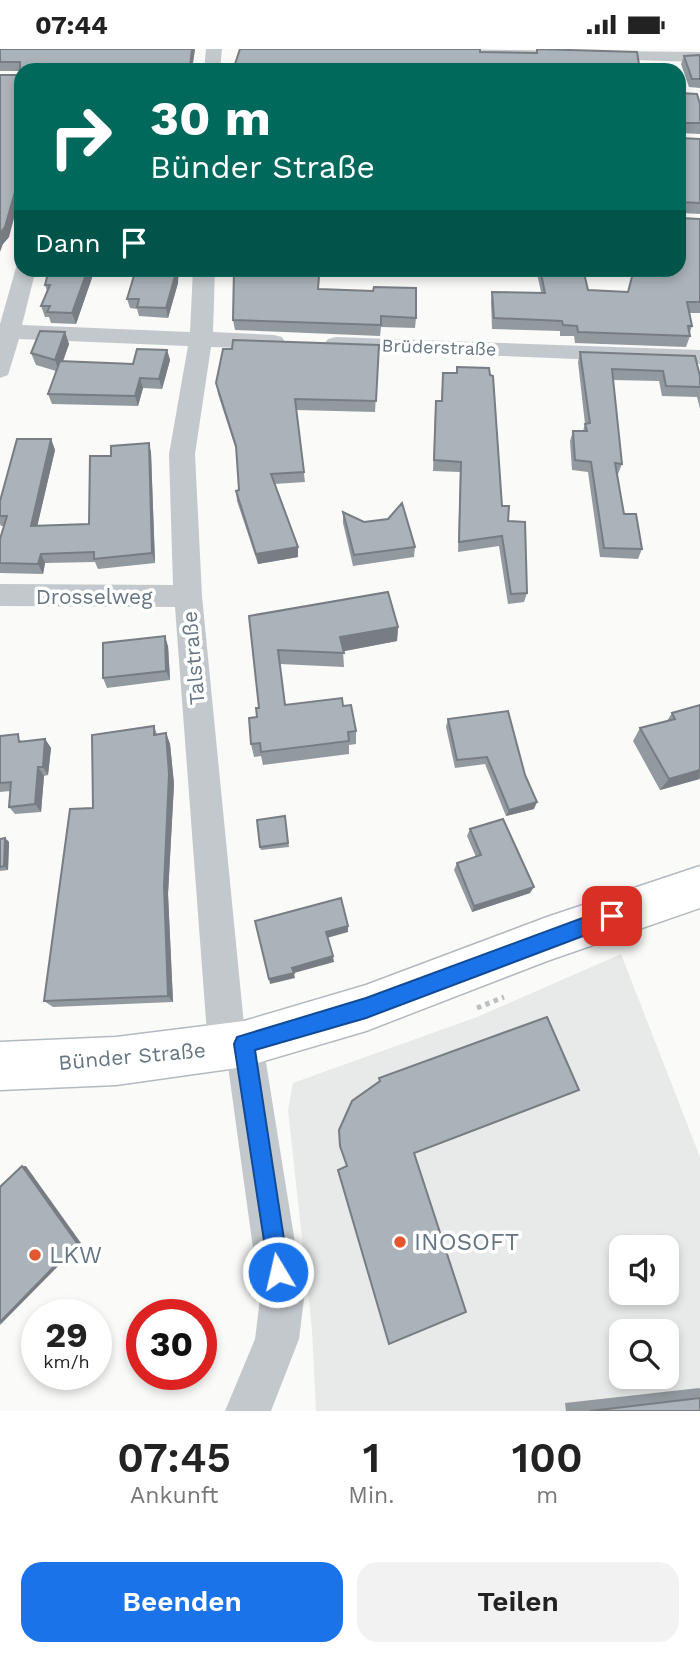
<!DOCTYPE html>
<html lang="de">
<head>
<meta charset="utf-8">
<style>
	body { margin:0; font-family:"Work Sans",sans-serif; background:#f2f2f2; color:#222; height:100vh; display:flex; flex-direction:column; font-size:26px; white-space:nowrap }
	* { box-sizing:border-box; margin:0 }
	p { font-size:23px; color:#767676 }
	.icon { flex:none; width:38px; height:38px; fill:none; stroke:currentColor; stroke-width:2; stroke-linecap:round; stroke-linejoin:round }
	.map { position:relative; height:1362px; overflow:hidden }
	.side { display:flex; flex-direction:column; background:#fff; flex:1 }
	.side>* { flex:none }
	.top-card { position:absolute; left:14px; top:14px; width:672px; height:214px; border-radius:21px; box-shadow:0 4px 10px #0003; background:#00695c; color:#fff; overflow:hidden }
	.controls { position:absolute; left:609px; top:1186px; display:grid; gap:14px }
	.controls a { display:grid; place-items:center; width:70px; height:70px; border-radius:14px; background:#fff; box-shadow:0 4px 10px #0003; font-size:35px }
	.speed { position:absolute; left:21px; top:1250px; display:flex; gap:14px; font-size:35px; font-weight:700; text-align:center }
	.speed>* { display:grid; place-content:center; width:91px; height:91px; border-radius:50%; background:#fff; box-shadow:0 4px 10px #0003; line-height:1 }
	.speed small { font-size:18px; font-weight:400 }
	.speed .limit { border:10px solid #d22; background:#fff; color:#111 }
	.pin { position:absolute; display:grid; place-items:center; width:60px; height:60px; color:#fff; margin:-30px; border-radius:14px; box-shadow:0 4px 10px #0006 }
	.me { position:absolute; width:77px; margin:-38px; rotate:351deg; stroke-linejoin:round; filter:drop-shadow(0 0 5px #0008) }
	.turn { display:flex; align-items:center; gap:24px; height:147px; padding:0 21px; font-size:32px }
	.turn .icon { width:91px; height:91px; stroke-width:2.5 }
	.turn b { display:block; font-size:49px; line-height:60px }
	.then { display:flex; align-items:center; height:66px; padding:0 21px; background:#0003; gap:14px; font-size:26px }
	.eta { display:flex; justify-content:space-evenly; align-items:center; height:119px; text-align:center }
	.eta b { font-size:42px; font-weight:600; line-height:49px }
	.action { display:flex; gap:14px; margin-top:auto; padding:14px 21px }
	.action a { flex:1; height:80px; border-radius:21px; background:#1a73e8; color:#fff; font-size:28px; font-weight:600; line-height:80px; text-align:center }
	.action a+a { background:#f2f2f2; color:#222 }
	.status { display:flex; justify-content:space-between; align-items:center; height:49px; padding:0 35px; background:#fff; direction:ltr }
	.status svg { height:19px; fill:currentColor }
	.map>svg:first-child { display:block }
</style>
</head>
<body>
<div class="status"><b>07:44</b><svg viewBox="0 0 49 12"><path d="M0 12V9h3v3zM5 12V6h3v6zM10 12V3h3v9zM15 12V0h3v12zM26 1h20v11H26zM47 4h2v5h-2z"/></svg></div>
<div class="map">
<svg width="700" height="1362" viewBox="0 0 700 1362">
	<rect width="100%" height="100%" fill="#fafaf8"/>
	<path fill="#e8e9e9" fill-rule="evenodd" d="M621 905 700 1108V1362H316L312 1281 288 1061 293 1034 477 968ZM621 1199H667V1244H621ZM621 1283H667V1328H621Z"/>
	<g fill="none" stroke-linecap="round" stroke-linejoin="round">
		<g stroke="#b3babf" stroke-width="3">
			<polygon id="secondary" points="700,817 700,859 547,912 366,982 244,1018 116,1036 0,1041 0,993 116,988 244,972 366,936 547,868"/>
		</g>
		<polyline stroke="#bbbfc2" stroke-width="5" stroke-dasharray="4.5 4.5" stroke-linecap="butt" points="477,959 504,948"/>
		<g fill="#c3c8cc" fill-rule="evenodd">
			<polygon points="206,0 222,0 220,21 204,21"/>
			<polygon points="427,0 700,3 700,13 435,5"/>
			<polygon points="17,215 21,215 21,220 36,220 22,276 190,283 193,220 215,220 213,283 274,286 282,288 285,293 282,298 274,300 211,298 195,405 202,547 244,976 258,981 263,995 304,1250 299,1290 271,1362 225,1362 255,1290 260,1250 228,1017 213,1012 208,998 175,558 0,557 0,535 173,536 169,405 188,297 19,290 8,326 0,329 0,275"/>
			<polygon points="336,288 700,301 700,315 328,300 324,295 328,290"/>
		</g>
		<use href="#secondary" fill="#fff" fill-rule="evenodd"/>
	</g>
	<g fill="#929a9f">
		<polygon points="0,0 195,0 192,18 194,21 21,21 9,188 3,195 20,22 0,22"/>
		<polygon points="700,6 700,39 689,38 681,15 684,7"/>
		<polygon points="679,44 700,55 700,85 680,84 680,89 700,90 700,165 681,164 681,169 700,170 700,264 690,264 692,277 690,283 690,287 686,298 575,294 574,287 560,287 560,282 492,280 491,253 492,243 541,243 536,220 583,220 588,241 628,243 679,220"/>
		<polygon points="95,220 76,275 51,274 49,268 45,268 41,257 47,242 45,236"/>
		<polygon points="234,220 274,220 274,227 416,269 415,279 381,278 380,287 235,281 233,271"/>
		<polygon points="178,234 168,269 139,267 137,260 130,259 127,250"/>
		<polygon points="65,283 69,295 63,312 133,315 167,301 170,311 162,340 143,339 138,357 52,355 48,345 56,322 36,316 31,304"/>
		<polygon points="379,296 375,363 296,361 305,433 274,435 298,508 258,515 237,452 236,442 239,441 237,404 218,345 216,334 232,300"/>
		<polygon points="580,303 700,327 700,360 697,348 662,347 659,332 613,331 622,415 618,425 617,425 624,465 642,500 638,510 600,508 588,423 572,421 570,392 573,382 583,382 585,375 578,313"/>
		<polygon points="457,318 502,457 508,472 527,544 524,553 508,555 499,497 458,503 460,423 433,422 435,362 436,352 441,352 443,324 456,324"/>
		<polygon points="51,390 55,401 37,477 89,475 111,407 149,394 151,404 155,514 98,520 95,513 45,514 43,525 0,524 0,490 4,477 1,477 0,475 0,452"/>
		<polygon points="343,463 415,498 414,508 353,517 343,474"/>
		<polygon points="249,567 398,578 397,592 343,602 344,618 280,615 285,656 343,657 356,682 356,695 349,696 349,705 263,716 261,707 254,708 251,695 259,659"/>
		<polygon points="168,597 170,631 107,639 103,629"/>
		<polygon points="700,656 700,730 660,741 633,692 640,679 667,672 672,664"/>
		<polygon points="508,662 534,760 506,767 485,715 455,719 446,678 448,670"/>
		<polygon points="154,677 157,685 166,684 170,695 174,735 168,845 173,953 53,958 44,952 93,759"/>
		<polygon points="0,687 23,692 45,690 51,699 48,726 44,727 41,763 15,765 9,758 10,742 0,743"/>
		<polygon points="285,767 289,798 261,801 260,798"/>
		<polygon points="470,780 530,844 472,863 454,821 457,814 476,808 467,787"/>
		<polygon points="5,789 9,793 8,821 0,822 0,790"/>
		<polygon points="699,1339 700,1340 700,1362 566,1362 565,1354"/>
	</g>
	<g fill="#777d82">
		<polygon points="192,0 195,0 192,21 190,18"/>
		<polygon points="21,122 21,143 9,188 3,195 0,203 0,184"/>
		<polygon points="88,220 95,220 76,275 72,264"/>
		<polygon points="177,220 179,220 178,234 168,269 166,259"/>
		<polygon points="65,283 69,295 59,323 55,311"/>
		<polygon points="167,301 170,311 162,340 159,330"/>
		<polygon points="140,329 143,339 138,357 135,347"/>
		<polygon points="51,390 55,401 35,487 31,477"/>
		<polygon points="149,394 151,404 155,514 152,504"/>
		<polygon points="298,498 298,508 258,515 256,505"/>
		<polygon points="41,505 45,514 43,525 38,515"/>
		<polygon points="398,578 397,592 340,603 340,588"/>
		<polygon points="165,587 168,597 170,631 166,622"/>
		<polygon points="166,684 170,695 174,735 168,845 173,953 168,947 164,837"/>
		<polygon points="45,690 51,699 48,726 43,718"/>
		<polygon points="38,718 44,727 41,763 35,755"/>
		<polygon points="700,721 699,730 660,741 669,730"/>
		<polygon points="537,753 534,760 506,767 509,761"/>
		<polygon points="5,789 9,793 8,821 4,817"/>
		<polygon points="534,838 530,844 472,863 474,857"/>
		<polygon points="348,877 348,883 327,889 326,883"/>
		<polygon points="333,907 334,913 294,924 295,929 270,935 269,930 292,919"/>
		<polygon points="579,1041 570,1045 411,1106 414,1104"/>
		<polygon points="22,1117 26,1117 81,1194 0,1276"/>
	</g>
	<g fill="#aab3b9" stroke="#777d82" stroke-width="2">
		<polygon points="0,0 192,0 190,18 193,18 193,21 21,21 21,122 5,178 0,184 0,26 20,26 20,13 0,13"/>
		<polygon points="240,0 480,0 480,3 537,4 537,0 637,3 640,21 233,21"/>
		<polygon points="700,6 700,30 692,30 684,7"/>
		<polygon points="679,44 697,45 700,55 700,74 680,74 680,89 700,90 700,154 681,153 681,169 700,170 700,253 687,253 692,277 688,277 690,287 578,283 577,277 563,276 562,272 494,269 492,243 545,244 540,220 583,220 588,241 628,243 634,220 679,220"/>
		<polygon points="49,220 88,220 72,264 47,263 50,257 41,257 50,236 45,236"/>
		<polygon points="136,220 177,220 166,259 137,258 139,250 127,250"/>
		<polygon points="234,220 273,220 273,227 319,227 318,240 373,242 374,238 416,239 416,269 381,267 381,276 233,271"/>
		<polygon points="40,282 65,283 55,311 31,304"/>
		<polygon points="233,291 379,296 376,352 295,350 304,423 271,425 298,498 256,505 236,442 239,441 236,397 216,334 223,300 232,300"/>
		<polygon points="137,300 167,301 159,330 140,329 135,347 48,345 60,312 133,315"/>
		<polygon points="580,303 695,307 700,327 700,338 666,337 663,322 612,320 622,415 615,414 624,465 636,465 642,500 604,499 591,413 575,411 573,382 587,382 585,375 590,374"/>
		<polygon points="457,318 489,319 490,326 493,327 502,457 509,457 508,472 525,473 527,544 511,545 502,487 459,493 461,413 434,411 436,352 442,352 443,324 457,324"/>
		<polygon points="17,390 51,390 31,477 89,475 90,407 111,407 111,397 149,394 152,504 94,510 94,503 41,505 38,515 0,514 0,490 7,467 0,467 0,452"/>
		<polygon points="402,454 415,498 354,506 343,463 364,473 388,470"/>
		<polygon points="388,543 398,578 340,588 344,604 278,601 285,656 342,649 343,657 351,656 356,682 348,683 349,692 261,703 260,694 251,695 249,669 257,668 256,659 259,659 249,567"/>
		<polygon points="165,587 166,622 103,629 103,594"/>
		<polygon points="700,656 700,721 669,730 640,679 675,670 672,664"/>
		<polygon points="508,662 525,726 537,753 509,761 487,708 457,711 448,670"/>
		<polygon points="154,677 154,686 166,684 169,725 164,837 168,947 44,952 70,760 93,759 92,686"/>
		<polygon points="18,685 19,693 45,690 43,718 38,718 35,755 9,758 11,733 0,734 0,687"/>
		<polygon points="285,767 288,794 260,798 257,771"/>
		<polygon points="503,770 534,838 474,857 457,814 481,806 470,780"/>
		<polygon points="5,789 4,817 0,818 0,790"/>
		<polygon points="341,849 348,877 326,883 333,907 292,919 294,924 269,930 255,872"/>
		<polygon points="547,968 579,1041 414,1104 466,1263 389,1295 338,1121 347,1117 340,1097 339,1081 352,1052 380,1032 379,1029"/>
		<polygon points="22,1117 77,1194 0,1273 0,1138"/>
		<polygon points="700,1349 700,1362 590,1362"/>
	</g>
	<polygon fill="#1a73e8" stroke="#114b97" stroke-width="2" points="612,858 618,861 621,867 618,874 612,876 366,969 255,1001 289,1223 285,1231 278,1234 270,1231 234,995 237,988 366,949"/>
	<g fill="#e4572e" stroke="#fff" stroke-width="2.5">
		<circle cx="400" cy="1193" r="7"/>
		<circle cx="35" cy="1206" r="7"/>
	</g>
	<g text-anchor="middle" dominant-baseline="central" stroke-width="7" stroke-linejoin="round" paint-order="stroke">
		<g font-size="18" fill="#657683" stroke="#fff">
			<text transform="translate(439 298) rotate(2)">Brüderstraße</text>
		</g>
		<g font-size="21" fill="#657683" stroke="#fff">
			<text x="94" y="547">Drosselweg</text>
			<text transform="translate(193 609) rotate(-95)">Talstraße</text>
			<text transform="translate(132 1007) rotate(-5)">Bünder Straße</text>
		</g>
		<g font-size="24" fill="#657683" stroke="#fff" text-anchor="start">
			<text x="414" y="1193">INOSOFT</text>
			<text x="49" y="1206">LKW</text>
		</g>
	</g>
</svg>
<div class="controls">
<a><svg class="icon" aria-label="sound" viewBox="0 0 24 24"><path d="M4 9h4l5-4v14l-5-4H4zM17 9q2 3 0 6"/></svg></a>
<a><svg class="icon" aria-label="search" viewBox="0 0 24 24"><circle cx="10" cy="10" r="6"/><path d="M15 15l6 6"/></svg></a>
</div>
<div class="speed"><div>29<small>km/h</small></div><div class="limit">30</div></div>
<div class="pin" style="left:612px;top:867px;background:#d93025"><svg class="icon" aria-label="arrive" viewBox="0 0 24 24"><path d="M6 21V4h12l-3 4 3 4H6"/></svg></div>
<svg class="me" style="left:278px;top:1223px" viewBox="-20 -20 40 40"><circle r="17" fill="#1a73e8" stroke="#fff" stroke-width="3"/><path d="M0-11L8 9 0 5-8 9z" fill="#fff"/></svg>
<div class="top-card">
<div class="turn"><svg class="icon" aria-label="right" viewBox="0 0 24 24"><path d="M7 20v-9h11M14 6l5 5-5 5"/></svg><div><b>30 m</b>Bünder Straße</div></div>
<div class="then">Dann<svg class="icon" aria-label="arrive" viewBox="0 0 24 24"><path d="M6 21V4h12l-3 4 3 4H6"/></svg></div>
</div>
</div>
<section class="side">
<div class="eta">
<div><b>07:45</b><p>Ankunft</p></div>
<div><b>1</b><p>Min.</p></div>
<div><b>100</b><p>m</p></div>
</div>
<div class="action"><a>Beenden</a><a>Teilen</a></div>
</section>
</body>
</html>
